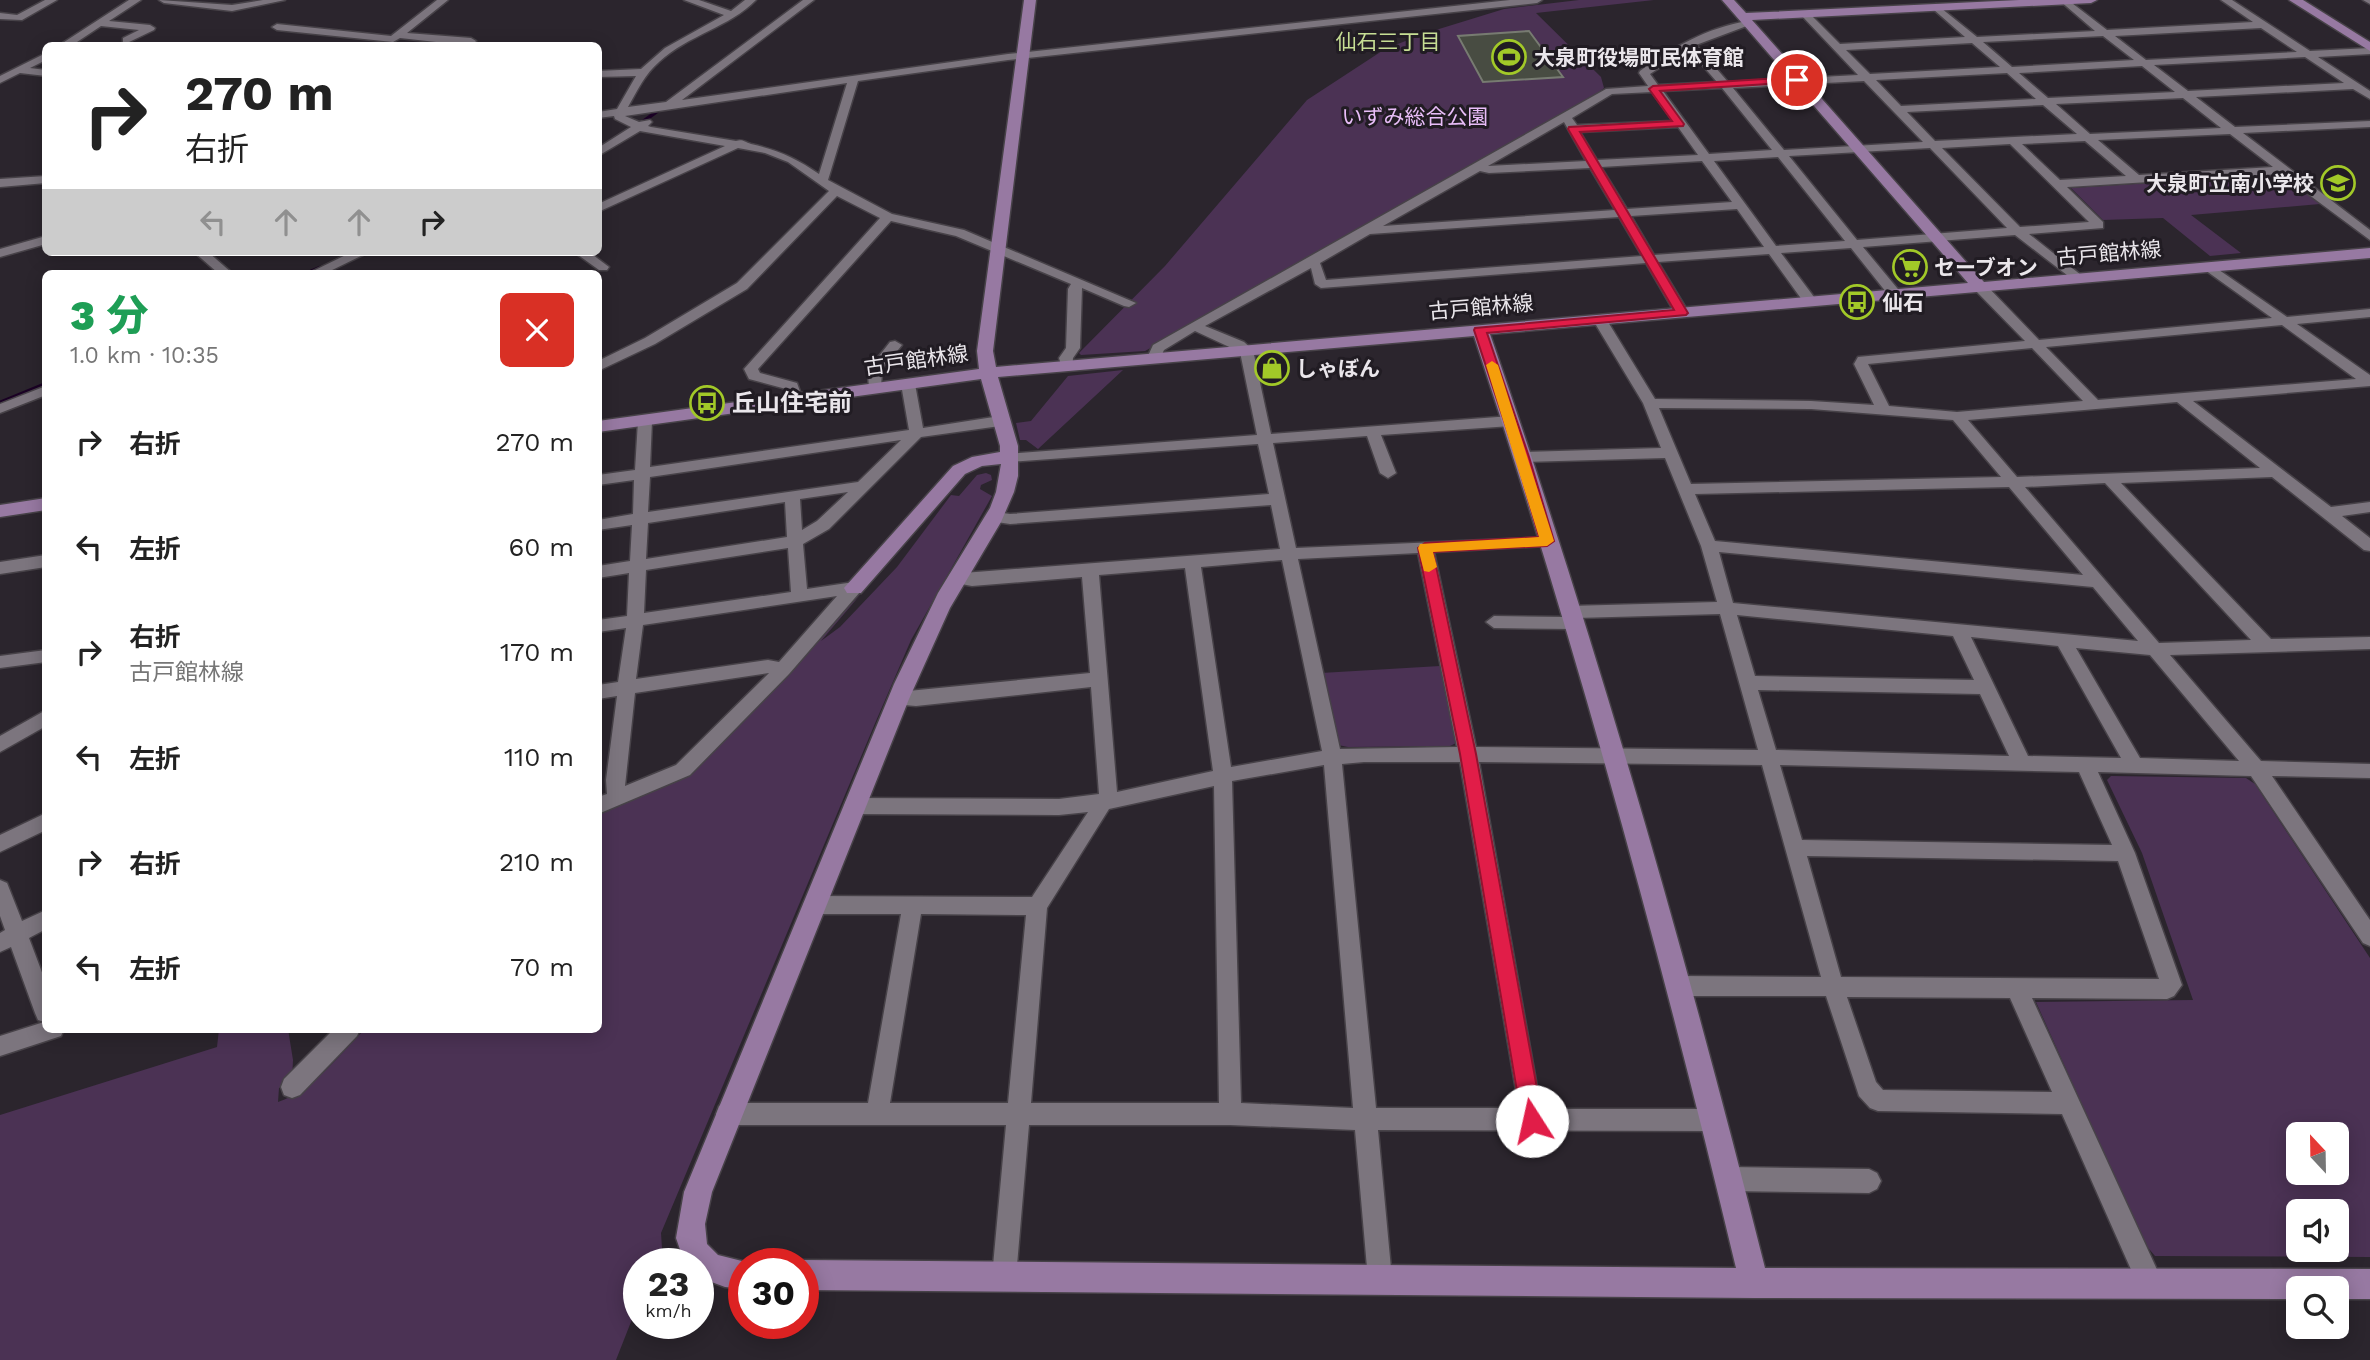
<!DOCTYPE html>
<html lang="ja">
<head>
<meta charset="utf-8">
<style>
	body { margin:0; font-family:"Work Sans","Noto Sans JP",sans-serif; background:#f2f2f2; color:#222; height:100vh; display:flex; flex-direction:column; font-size:26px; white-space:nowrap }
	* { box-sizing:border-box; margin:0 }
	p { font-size:23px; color:#767676 }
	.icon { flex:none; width:38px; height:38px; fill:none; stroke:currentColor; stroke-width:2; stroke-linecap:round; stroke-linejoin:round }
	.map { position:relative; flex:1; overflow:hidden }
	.side { position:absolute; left:42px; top:270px; width:560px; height:763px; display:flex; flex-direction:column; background:#fff; border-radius:10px; box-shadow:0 4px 18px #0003 }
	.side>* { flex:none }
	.hud { position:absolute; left:42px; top:42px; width:560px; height:214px; border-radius:10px; box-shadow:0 4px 18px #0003; background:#fff; color:#222; overflow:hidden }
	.needle { width:46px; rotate:338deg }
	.tools { position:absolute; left:2286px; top:1122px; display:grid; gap:14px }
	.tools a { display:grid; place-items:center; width:63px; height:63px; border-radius:10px; background:#fff; box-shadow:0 4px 18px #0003; font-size:35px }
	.speed { position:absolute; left:623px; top:1248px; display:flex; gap:14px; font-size:35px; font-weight:700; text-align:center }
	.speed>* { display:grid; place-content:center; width:91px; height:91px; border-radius:50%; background:#fff; box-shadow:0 4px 18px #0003; line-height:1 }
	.speed small { font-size:18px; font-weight:400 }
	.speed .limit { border:10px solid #d22; background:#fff; color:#111 }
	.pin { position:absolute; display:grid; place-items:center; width:60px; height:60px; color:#fff; margin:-30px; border:4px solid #fff; border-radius:50%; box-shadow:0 2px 7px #0007 }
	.me { position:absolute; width:77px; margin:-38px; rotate:350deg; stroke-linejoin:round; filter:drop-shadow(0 0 5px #0008) }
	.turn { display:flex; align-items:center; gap:24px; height:147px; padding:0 28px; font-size:32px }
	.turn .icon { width:91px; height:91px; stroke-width:2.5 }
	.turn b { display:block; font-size:49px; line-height:60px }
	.lanes { display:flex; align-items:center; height:66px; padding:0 28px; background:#0003; justify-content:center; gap:35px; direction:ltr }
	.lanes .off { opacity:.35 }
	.round { display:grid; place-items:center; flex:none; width:74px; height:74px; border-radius:10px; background:#f2f2f2 }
	.headline { display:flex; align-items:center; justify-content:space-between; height:119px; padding:0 28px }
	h1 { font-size:42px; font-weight:800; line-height:52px; color:#1e9e55 }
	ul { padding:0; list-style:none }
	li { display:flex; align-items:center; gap:21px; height:105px; padding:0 28px }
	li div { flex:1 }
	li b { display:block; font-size:26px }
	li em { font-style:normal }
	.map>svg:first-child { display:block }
</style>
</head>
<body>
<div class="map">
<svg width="2370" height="1360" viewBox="0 0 2370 1360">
	<rect width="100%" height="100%" fill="#2b252d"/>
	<g fill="#4b3254" fill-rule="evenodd">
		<polygon points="1579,0 1654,0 1536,13 1601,77 1604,88 1594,96 1319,256 1145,351 1081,355 1079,353 1165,266 1307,100 1385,49 1426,33 1504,9"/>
		<polygon points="2280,175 2320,204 2191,215 2241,253 2210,256 2163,218 2103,220 2071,188"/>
		<polygon points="1123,370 1038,449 1026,440 1020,440 1016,423 1031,421 1068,376"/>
		<path d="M986 473 991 475 992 480 981 485 980 489 992 496 911 640 876 721 661 1233 663 1263 639 1264V1289L631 1302 638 1304 616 1360H0V1115L217 1047 219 1029H288L293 1060 292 1080 279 1088 278 1102C314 1090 339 1055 365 1029H598L599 813 691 771 861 594 821 641 840 627 897 567 951 495 959 496 977 475Z"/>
		<polygon points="1440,666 1456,743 1450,746 1348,747 1338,745 1321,673"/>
		<path d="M2111 776 2246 778 2255 784 2370 958V1257L2155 1256 2144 1243 2036 1002 2193 1000 2142 853 2107 780ZM2298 1134H2336V1172H2298ZM2298 1211H2336V1250H2298Z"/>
	</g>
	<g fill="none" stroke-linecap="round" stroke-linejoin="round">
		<polyline stroke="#1a0024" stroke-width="3.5" points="641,123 659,110"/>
		<g stroke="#1a0024" stroke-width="4.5">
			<polyline points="308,273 320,268"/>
			<polyline points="0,403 46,384"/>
		</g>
	</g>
	<polygon fill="#484c42" stroke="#777b71" stroke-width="2" points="1529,31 1563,77 1483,82 1458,36"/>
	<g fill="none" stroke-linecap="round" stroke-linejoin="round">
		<g stroke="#474248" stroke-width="3">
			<g id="street">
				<polygon points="45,0 57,0 22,20 0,19 0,13 17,15"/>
				<polygon points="129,0 141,0 109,21 150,25 155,28 154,30 127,43 123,42 123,38 139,30 101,26 71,46 58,46"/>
				<polygon points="159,0 232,5 263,0 285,0 232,11 164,3"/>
				<polygon points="437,0 448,0 407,33 471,38 476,41 472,46 400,38 393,42 277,30 272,27 277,24 391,36"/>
				<path d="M684 0H699L731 11 745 0H756C730 27 688 35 659 62 645 74 637 91 628 107L666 102 803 0H814L682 100 1008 54 1510 0H1542L1537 3 1008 60 858 81 828 180 892 214 964 230 1136 303 1129 307 1124 306 1082 288 1080 348 1073 358 1072 369H1062L1059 358 1066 348 1068 289 1071 284 956 236 891 221 758 369 760 373 797 383 803 400 796 404 789 400 786 389 749 379 744 369 880 218 837 196 747 289 655 344 598 371V361L645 338 737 283 829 191 788 162 765 153 738 148 598 212V204L725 146 640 131 598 156V148L631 127 615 119 614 116 598 118V112L617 109 636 76 598 77V71L641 69 665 48 724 15ZM847 83 819 174C796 158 778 150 751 144 744 142 743 139 736 141L651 127 648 126 652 122 650 120 639 122 625 116Z"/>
				<path d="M2059 0H2068L2107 30 2253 22 2221 0H2232L2310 51 2370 48V54L2318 57 2370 91V99L2353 89 2196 97 2235 127 2370 121V127L2243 133 2370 230V240L2281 174 2067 187 2103 222V228L2029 234 2081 275V281L2076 282 2015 235 1863 247 1902 294 1895 298 1890 297 1851 248 1781 253 1817 301 1810 305 1805 304 1769 254 1658 262 1689 313 1682 317 1675 313 1646 263 1321 288 1315 284 1311 268 1205 326 1244 342 1253 350 1271 434 1511 416 1518 421 1511 426 1381 435 1396 473 1388 478 1380 473 1367 436 1273 443 1296 548 1553 537 1555 541 1553 545 1547 546 1434 552 1476 747 1758 750 1720 614 1576 618 1581 623 1573 629 1494 628 1486 622 1494 616 1565 617 1561 612 1569 606 1717 602 1701 546 1665 458 1523 462 1516 457 1523 452 1661 448 1643 403 1593 320 1595 317H1605L1655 399 1811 401 1874 405 1854 364 1858 357 2025 341 1975 290V284H1985L2039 340 2272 318 2205 270 2203 267 2209 263 2287 317 2370 309V317L2297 324 2370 375V386L2193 401 2331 507 2370 502V512L2342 516 2370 538V551L2364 550 2272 477 2121 483 2271 639 2370 637V649L2170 655 2261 761 2370 764V778L2272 776 2370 920V946L2363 943 2251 776 2098 772 2135 853 2182 985 2174 996 2167 999 2032 998 2159 1274 2162 1283 2159 1292 2150 1295 2141 1292 2062 1114 1878 1111 1870 1108 1859 1096 1826 996H1678L1671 993 1667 986 1671 979 1678 976 1821 977 1762 765 1479 762 1541 1109H1714L1722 1112 1725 1120 1722 1128 1714 1131 1378 1130 1392 1279 1389 1288 1380 1291 1371 1288 1368 1279 1355 1130 1230 1125H1029L1016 1277 1013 1286 1004 1289 995 1286 992 1277 1006 1125H727L719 1122 716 1114 719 1106 727 1103H868L901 914H813L806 911 803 905 806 899 813 896 1032 897 1088 812 1059 815 853 814 846 811 844 806 846 801 853 798 1059 799 1099 794 1091 687 916 706 892 704 889 699 892 694 898 692 1090 673 1082 577 972 586 950 582 948 578 950 574 1280 549 1271 505 1010 524 990 521 988 517 996 512 1010 514 1269 494 1258 444 1010 462 1005 460 1003 457 1005 454 1257 435 1240 352 1195 331 1164 350 1159 361 1154 362 1147 358 1153 345 1606 89 1648 86 1639 73 1640 71C1673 47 1707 28 1747 21L1752 24 1696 45 1728 82 1858 75 1802 16V12H1808L1840 44 1965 37 1933 9 1931 7 1936 4 1977 37 2095 31ZM2261 28 2297 52 2146 60 2115 36ZM2103 36 2134 60 2012 67 1983 42ZM1972 43 2000 67 1870 74 1846 50ZM1688 49 1717 82 1658 85 1650 74ZM2305 57 2344 83 2188 91 2154 65ZM2142 66 2175 92 2048 98 2019 73ZM2007 73 2036 99 1901 106 1876 80ZM1864 81 1923 142 1784 150 1733 88ZM1722 88 1772 150 1709 154 1663 91ZM1652 92 1673 121 1577 125 1572 118 1612 94ZM2183 98 2221 128 2090 134 2056 104ZM2043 105 2077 134 1935 141 1907 112ZM1564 122 1586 161 1488 166ZM1678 127 1698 155 1597 160 1580 132ZM2230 134 2273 167 2139 175 2098 140ZM2085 141 2126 176 2060 180 2022 144ZM2010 144 2089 222 2020 227 1942 148ZM1930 148 2007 228 1857 240 1789 156ZM1778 157 1845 241 1776 246 1714 161ZM1702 161 1732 202 1627 209 1601 167ZM1590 168 1615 210 1383 226 1480 171 1489 173ZM1737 209 1764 247 1654 255 1631 216ZM1619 217 1642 256 1326 280 1320 263 1370 234ZM2282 325 2356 379 2098 400 2046 347ZM2032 348 2083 401 1957 412 1889 406 1868 364ZM2177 402 2260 468 2017 477 1968 420ZM1659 408 1811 409 1953 420 2001 477 1691 484ZM2105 483 2251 640 2159 643 2025 487ZM2009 487 2083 575 1715 541 1695 494ZM1719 552 2093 587 2138 641 1733 603ZM1418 553 1457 747 1340 749 1298 559ZM1282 560 1322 751 1231 767 1201 567ZM1185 568 1213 771 1117 792 1099 575ZM1737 615 1953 636 1974 680 1755 676ZM1971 637 2058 646 2121 758 2028 756ZM2076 648 2150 655 2239 761 2140 758ZM1758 690 1980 694 2009 756 1776 750ZM1364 762H1460L1519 1108H1376L1342 764ZM1324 765 1353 1108 1241 1103 1232 781ZM1780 765 2079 772 2112 845 1802 840ZM1214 786 1219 1103H1031L1047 908 1109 809ZM1807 856 2118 861 2159 979 1841 977ZM921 914 1026 915 1008 1103H890ZM1847 997 2010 998 2052 1092 1883 1090 1876 1082Z"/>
				<polygon points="2363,0 2370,0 2370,4"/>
				<polygon points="46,53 46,60 30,68 46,70 46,76 20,73 0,83 0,76"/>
				<polygon points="46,176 46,183 0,187 0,179"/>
				<polygon points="46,236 46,244 0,257 0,249"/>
				<polygon points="194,252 208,252 232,273 218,273"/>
				<polygon points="352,252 369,252 326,273 309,273"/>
				<polygon points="574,252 589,252 609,267 607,270 599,270"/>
				<polygon points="895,341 902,345 882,370 881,389 874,393 869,392 868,370 890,342"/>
				<path d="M908 380 915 384 923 428 1000 416 1007 421 1000 426 921 437 829 529 803 544 807 589 854 582 860 584 862 588 860 592 789 674 690 775 598 814V797L607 794 606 780 617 696 598 699V685L618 682 626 628 598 632V620L627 616 629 573 598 578V566L630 561 632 525 598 530V520L633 514 634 480 598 485V475L635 470 638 421 645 416 652 421 650 467 909 430 901 384ZM901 440 858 482 648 512 650 477ZM848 492 817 521 802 530 800 499ZM785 502 787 537 646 559 648 523ZM788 548 791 592 644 613 646 570ZM837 596 779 662 768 660 636 679 643 625ZM769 673 676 765 625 786 635 693Z"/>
				<polygon points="46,386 46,395 0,413 0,404"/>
				<polygon points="46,555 46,567 0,574 0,562"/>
				<polygon points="46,650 46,662 0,668 0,656"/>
				<polygon points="46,710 46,726 0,752 0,736"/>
				<polygon points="46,813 46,830 0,852 0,835"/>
				<polygon points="0,880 7,883 22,921 46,910 46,929 29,938 46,983 46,1029 64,1029 61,1036 0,1056 0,1036 44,1022 38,1020 35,1013 11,947 0,952 0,933 5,930 0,916"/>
				<polygon points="334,1029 360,1029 357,1036 300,1095 292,1098 284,1095 281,1087 284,1079"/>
				<polygon points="1729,1167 1869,1169 1877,1173 1881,1181 1877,1189 1869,1193 1729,1191 1721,1187 1717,1179 1721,1171"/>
			</g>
		</g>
		<g stroke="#474248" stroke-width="3">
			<g id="secondary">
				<path d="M1024 0H1036L993 351 996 367 1968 283 1722 0H1734L1746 13 2019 0H2097L2091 3 1752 20 1984 282 2370 248V258L1490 334C1596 641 1686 954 1765 1268L2370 1269V1299H2336V1288H2298V1299L1754 1298 803 1290V1264H795L803 1260 1736 1268C1661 954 1575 642 1474 336L998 377 1018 446V476L1014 492 1001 522 950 608 909 699 712 1192 705 1224 707 1244 718 1255 754 1264H744V1289L725 1287 698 1277V1264H685L676 1238 684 1192 894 684 938 593 990 508 996 492 1001 464 982 466 965 474 861 593H847L844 588 953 466 972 457 1000 452V446L981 379 598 432V421L979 369 977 351Z"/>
				<polygon points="2289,0 2303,0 2370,42 2370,51"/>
				<polygon points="46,498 46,510 0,517 0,505"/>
			</g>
		</g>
		<use href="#street" fill="#7c757e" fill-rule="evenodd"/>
		<use href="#secondary" fill="#9779a2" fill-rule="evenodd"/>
	</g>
	<polygon fill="#e11d48" stroke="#92132f" stroke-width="2" points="1797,77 1800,78 1800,82 1660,91 1684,124 1683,126 1580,132 1688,313 1686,315 1487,333 1529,457 1554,541 1547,546 1433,552 1476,754 1543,1121 1540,1128 1532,1131 1525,1128 1522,1121 1460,754 1418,548 1425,543 1539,537 1516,457 1474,330 1475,328 1674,310 1568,129 1569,127 1672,121 1649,89 1653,86"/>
	<polygon fill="#f59e0b" points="1492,361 1498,365 1554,541 1547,546 1433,552 1437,567 1429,572 1424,571 1418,548 1420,544 1539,537 1486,365"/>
	<defs>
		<g id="stadium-ring" transform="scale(1.75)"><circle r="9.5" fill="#211c23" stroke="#a2c928" stroke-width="1.5"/><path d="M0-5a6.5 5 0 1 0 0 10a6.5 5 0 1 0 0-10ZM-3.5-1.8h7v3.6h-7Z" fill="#a2c928"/></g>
		<g id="school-ring" transform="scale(1.75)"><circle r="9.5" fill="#211c23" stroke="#a2c928" stroke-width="1.5"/><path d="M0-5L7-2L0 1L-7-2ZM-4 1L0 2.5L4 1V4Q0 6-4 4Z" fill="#a2c928"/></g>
		<g id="supermarket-ring" transform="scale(1.75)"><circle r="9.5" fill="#211c23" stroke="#a2c928" stroke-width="1.5"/><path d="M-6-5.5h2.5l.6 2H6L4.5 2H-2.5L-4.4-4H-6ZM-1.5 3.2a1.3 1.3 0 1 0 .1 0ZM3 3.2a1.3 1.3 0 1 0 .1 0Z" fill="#a2c928"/></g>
		<g id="bus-ring" transform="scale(1.75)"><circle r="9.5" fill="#211c23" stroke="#a2c928" stroke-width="1.5"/><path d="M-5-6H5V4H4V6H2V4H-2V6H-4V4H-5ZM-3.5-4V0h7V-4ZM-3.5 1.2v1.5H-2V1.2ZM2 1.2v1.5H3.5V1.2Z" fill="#a2c928"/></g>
		<g id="shop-ring" transform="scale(1.75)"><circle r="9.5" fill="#211c23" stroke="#a2c928" stroke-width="1.5"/><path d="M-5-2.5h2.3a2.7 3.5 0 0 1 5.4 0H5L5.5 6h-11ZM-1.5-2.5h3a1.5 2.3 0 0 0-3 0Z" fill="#a2c928"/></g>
	</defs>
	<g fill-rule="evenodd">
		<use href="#stadium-ring" x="1509" y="57"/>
		<use href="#school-ring" x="2338" y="183"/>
		<use href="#supermarket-ring" x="1910" y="267"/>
		<use href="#bus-ring" x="1857" y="302"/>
		<use href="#shop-ring" x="1272" y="368"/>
		<use href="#bus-ring" x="707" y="403"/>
	</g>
	<g text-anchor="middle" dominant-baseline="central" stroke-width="6" stroke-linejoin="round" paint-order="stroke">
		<g font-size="21" fill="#c6de94" stroke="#211c23">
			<text x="1388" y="41">仙石三丁目</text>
		</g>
		<g font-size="21" font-weight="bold" fill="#eae6eb" stroke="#211c23" text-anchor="start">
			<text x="1534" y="57">大泉町役場町民体育館</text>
			<text x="2314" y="183" text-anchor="end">大泉町立南小学校</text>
			<text x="1934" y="267">セーブオン</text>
			<text x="1882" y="302">仙石</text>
			<text x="1296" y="368">しゃぼん</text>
		</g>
		<g font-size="21" fill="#e8bdf8" stroke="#211c23">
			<text x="1415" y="116">いずみ総合公園</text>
		</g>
		<g font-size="21" fill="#eae6eb" stroke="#211c23">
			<text transform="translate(2109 253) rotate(-5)">古戸館林線</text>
			<text transform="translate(1481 307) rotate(-5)">古戸館林線</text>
			<text transform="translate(916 360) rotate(-8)">古戸館林線</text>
		</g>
		<g font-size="24" font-weight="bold" fill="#eae6eb" stroke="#211c23" text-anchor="start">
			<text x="732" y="403">丘山住宅前</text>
		</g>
	</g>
</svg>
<div class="tools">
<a><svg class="needle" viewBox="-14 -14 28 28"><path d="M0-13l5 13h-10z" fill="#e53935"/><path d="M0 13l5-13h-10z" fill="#767676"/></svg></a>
<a><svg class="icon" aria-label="sound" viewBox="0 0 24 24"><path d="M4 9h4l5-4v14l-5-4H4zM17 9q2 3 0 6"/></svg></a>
<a><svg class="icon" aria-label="search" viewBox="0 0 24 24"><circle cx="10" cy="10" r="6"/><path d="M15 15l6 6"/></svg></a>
</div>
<div class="speed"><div>23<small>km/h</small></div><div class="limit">30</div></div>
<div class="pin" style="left:1797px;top:80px;background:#d93025"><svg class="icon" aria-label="arrive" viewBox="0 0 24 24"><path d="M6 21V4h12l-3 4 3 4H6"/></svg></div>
<svg class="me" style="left:1532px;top:1121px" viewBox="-20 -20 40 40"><circle r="19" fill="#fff"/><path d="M0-13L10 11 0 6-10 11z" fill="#e11d48"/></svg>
<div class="hud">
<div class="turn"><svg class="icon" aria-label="right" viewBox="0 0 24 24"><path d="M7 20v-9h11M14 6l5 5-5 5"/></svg><div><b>270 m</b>右折</div></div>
<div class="lanes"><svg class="icon off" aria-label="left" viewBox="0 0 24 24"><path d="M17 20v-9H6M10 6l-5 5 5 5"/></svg><svg class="icon off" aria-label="ahead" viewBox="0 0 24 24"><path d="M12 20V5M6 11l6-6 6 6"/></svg><svg class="icon off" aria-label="ahead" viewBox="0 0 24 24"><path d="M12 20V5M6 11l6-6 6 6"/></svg><svg class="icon" aria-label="right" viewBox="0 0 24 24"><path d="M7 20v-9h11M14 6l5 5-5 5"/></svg></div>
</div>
<section class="side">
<div class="headline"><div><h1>3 分</h1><p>1.0 km · 10:35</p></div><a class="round" style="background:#d93025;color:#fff"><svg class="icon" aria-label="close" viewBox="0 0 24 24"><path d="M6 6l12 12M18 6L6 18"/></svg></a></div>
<ul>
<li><svg class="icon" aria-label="right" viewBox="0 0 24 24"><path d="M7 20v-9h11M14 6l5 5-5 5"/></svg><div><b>右折</b></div><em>270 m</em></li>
<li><svg class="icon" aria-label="left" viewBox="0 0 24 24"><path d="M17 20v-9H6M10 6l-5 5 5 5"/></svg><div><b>左折</b></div><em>60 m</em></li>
<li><svg class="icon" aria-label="right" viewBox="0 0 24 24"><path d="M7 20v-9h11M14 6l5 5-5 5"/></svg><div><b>右折</b><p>古戸館林線</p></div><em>170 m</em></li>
<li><svg class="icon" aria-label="left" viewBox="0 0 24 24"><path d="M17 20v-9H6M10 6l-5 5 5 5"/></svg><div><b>左折</b></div><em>110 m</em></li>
<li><svg class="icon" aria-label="right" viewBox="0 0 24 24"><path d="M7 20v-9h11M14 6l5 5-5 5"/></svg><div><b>右折</b></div><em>210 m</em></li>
<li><svg class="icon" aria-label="left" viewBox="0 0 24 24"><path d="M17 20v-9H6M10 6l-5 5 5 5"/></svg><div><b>左折</b></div><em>70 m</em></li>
</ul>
</section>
</div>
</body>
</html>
